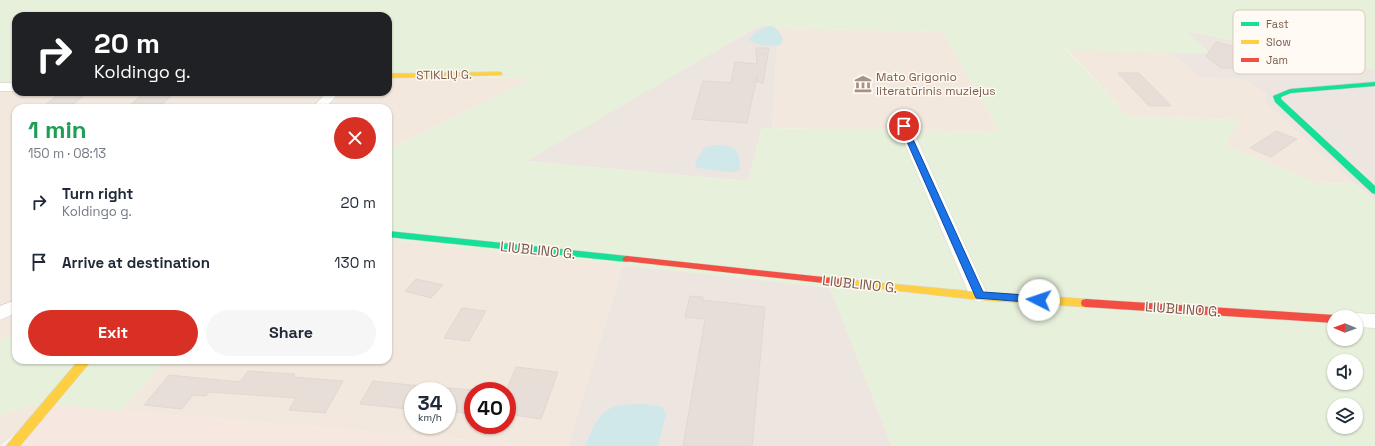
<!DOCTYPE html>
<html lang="en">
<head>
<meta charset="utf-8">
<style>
	body { margin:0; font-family:"Space Grotesk",sans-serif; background:#f6f6f7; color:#1f2937; height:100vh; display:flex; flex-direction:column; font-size:15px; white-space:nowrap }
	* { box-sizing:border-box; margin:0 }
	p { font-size:13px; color:#747a83 }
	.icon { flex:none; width:22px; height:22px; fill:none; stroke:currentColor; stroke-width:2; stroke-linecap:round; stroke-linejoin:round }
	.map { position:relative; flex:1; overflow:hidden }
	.panel { position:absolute; left:12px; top:104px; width:380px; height:260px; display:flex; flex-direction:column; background:#fff; border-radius:12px; box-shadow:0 1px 3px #0004 }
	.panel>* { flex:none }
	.top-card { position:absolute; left:12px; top:12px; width:380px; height:84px; border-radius:12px; box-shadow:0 1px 3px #0004; background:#202124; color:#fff; overflow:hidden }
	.needle { width:26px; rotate:271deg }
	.fabs { position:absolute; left:1327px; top:310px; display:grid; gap:8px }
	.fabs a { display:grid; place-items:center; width:36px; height:36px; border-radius:50%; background:#fff; box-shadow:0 1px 3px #0004; font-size:20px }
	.speed { position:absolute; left:404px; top:382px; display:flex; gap:8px; font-size:20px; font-weight:700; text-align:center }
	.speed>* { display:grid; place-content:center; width:52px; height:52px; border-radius:50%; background:#fff; box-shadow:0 1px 3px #0004; line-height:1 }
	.speed small { font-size:10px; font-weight:400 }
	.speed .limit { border:6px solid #d22; background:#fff; color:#111 }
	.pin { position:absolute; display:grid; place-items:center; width:34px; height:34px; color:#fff; margin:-17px; border:2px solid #fff; border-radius:50%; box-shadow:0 1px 4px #0007 }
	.me { position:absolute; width:44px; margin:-22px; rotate:274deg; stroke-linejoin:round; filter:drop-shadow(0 0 3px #0008) }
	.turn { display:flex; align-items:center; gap:14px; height:84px; padding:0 16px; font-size:18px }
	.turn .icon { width:52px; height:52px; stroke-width:2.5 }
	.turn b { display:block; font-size:28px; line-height:34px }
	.round { display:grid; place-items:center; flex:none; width:42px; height:42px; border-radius:21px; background:#f6f6f7 }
	.summary { display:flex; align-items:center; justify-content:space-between; height:68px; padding:0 16px }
	h1 { font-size:24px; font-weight:600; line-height:30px; color:#1e9e55 }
	.cta { display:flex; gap:8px; margin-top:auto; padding:8px 16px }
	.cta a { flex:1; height:46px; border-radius:24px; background:#d93025; color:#fff; font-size:16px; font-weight:600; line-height:46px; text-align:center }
	.cta a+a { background:#f6f6f7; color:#1f2937 }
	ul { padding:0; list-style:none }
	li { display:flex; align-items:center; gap:12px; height:60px; padding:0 16px }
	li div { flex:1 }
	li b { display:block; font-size:15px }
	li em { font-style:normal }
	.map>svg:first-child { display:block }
</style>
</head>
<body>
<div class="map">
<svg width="1375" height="446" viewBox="0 0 1375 446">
	<rect width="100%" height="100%" fill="#f9f5f0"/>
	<g fill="#f2e8de" fill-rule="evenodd">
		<polygon points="778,28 943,32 1000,132 772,128"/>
		<polygon points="1067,49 1172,53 1199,77 1245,79 1266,94 1265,102 1357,184 1316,183 1225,145 1239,120 1129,117"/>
		<polygon points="536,77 388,150 388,108 16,108 16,334 0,341 0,81 16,81 16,92 388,92 388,78"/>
		<path d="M388 240 624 263 568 446H539L120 411 165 360H388ZM413 391H447V425H413ZM473 391H507V425H473Z"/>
		<polygon points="53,404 0,446 0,415 28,406"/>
	</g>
	<polygon fill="#f6e8e1" points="53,404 120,411 539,446 17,446"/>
	<g fill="#ede5e0">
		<polygon points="762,24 778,28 772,128 762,128 748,181 526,161"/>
		<polygon points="1187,31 1375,69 1375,201 1265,102 1266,94 1245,79 1199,77 1172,53 1208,53"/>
		<polygon points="624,263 830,288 892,446 568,446"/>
	</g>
	<g fill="#e7f0db" fill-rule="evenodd">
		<path d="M0 0H1375V69L1188 31 1208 54 1067 50 1129 117 1239 120 1226 145 1316 183 1357 184 1375 201V446H892L830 288 388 240V150L535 77 388 78V16H16V81H0ZM762 24 778 28 943 32 1000 132 762 128 748 181 527 161ZM1334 317H1356V339H1334ZM1334 361H1356V383H1334ZM1334 405H1356V427H1334Z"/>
		<polygon points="16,334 16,360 165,360 120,411 53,404 28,406 0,415 0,341"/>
	</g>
	<g fill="#d0e8ea">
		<path d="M772 26C778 29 781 34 783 40L780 45 764 46 748 40C754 33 762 27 772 26Z"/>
		<path d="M715 145C736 147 739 147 740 170L738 171 728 172 697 168 695 162 704 148Z"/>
		<path d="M644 404 662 407 666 414 658 446H586C587 440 591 434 593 428 606 403 618 405 644 404Z"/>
	</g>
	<g fill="#e6ded7" stroke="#e2d8d2">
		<polygon points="1216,42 1252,51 1243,68 1221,68 1206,56"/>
		<polygon points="756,48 769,48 763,83 757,82 757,76 747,123 692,119 703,81 731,83 735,62 757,64"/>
		<polygon points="1118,73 1139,73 1171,106 1149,106"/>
		<polygon points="87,93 70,107 41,108 59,94"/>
		<polygon points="141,95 172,95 158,108 127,108"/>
		<polygon points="1276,131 1297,139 1271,157 1250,148"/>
		<polygon points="416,279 443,285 431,298 405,291"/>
		<polygon points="690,296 703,297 702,300 765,307 752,446 683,446 705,319 685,317"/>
		<polygon points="462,308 486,311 469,341 444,338"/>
		<polygon points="516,367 558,372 541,419 507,414 507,389"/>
		<polygon points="248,371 295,374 293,377 343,381 325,413 289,410 296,398 209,392 206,396 193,395 182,409 144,405 169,375 240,382"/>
		<polygon points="373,381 420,386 417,391 413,391 413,399 408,409 360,404"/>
		<polygon points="447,388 473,390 473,414 447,411"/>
	</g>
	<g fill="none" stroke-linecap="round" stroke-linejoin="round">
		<g stroke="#d7d1cb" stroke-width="1">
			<g id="street">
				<rect x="0" y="83" width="16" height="8"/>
				<polygon points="327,92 340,92 325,108 312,108"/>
				<polygon points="904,122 909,123 911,126 988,296 985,300 979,302 973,300 970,296 897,126 899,123"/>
				<polygon points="16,300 16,313 0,320 0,306"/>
				<polygon points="1356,313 1375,314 1375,328 1356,327 1356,317 1348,317"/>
			</g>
		</g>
		<g stroke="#d9d2cb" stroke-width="1">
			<g id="fast">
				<polygon points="1375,82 1375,86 1291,93 1281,97 1281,99 1375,186 1375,194 1372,193 1275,102 1273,96 1290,89"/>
				<polygon points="388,231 627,256 632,259 627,262 388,237"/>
			</g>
		</g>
		<g stroke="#d9d2cb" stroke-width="1">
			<g id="slow">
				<polygon points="500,72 502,73 502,75 388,78 388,74"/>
				<polygon points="851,280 979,292 1086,299 1090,300 1091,303 1090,306 1086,307 979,300 847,285 846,283 847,281"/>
				<polygon points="79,360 92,360 20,446 6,446"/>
			</g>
		</g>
		<g stroke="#d9d2cb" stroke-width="1">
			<g id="jam">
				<polygon points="627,256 851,280 855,281 856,283 855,285 851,286 624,261 622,259 624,257"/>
				<polygon points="1086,299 1334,315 1338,317 1334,317 1334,323 1086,307 1082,306 1081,303 1082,300"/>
			</g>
		</g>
		<use href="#street" fill="#fefefd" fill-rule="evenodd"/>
		<use href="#fast" fill="#16e098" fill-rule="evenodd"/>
		<use href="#slow" fill="#ffcf43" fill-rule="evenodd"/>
		<use href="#jam" fill="#f24e42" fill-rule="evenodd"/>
	</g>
	<polygon fill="#1a73e8" stroke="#114b97" points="904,123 907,126 983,292 1039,296 1043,297 1044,300 1043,302 1039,303 976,298 900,126"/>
	<defs>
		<g id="museum-bare" transform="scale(1.38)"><path d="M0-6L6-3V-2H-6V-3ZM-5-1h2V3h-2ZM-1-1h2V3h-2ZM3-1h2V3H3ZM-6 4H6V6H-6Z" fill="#a69286" stroke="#fffaf3" stroke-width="2.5" paint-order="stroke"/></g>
	</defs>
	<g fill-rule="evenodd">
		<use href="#museum-bare" x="863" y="84"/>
	</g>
	<g text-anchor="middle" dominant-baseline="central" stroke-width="3" stroke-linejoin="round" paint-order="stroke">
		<g font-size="12" fill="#7a5c4d" stroke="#fffaf3">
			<text transform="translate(444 75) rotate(-1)">STIKLIŲ G.</text>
		</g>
		<g font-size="12" fill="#7a5c4d" stroke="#fffaf3" text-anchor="start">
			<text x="876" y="77">Mato Grigonio<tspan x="876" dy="14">literatūrinis muziejus</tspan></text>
		</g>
		<g font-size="14" fill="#7a5c4d" stroke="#fffaf3">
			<text transform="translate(538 250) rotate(6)">LIUBLINO G.</text>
			<text transform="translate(860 284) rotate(6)">LIUBLINO G.</text>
			<text transform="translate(1183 309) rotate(4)">LIUBLINO G.</text>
		</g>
	</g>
	<rect x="1233" y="10" width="132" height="64" rx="6" fill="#fffaf3" stroke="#d7cbc1" stroke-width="1"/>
	<rect x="1241" y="22" width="18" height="4" fill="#16e098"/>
	<rect x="1241" y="40" width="18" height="4" fill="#ffcf43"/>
	<rect x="1241" y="58" width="18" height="4" fill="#f24e42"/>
	<g font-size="11" fill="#7a5c4d">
		<text x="1266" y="28">Fast</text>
		<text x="1266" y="46">Slow</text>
		<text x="1266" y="64">Jam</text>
	</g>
</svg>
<div class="fabs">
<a><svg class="needle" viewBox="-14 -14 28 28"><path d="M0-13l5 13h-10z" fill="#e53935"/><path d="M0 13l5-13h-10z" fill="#747a83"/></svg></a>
<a><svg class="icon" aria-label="sound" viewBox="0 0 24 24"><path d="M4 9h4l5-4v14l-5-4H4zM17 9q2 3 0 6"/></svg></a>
<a><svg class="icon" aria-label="layers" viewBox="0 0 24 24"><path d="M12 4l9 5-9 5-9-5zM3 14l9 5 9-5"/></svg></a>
</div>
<div class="speed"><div>34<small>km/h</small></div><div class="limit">40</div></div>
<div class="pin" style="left:904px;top:126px;background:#d93025"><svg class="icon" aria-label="arrive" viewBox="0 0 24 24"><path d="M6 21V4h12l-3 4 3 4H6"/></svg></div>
<svg class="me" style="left:1039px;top:300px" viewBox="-20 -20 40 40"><circle r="19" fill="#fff"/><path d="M0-13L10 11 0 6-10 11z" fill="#1a73e8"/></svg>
<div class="top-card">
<div class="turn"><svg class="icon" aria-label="right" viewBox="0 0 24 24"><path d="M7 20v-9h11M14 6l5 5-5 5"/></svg><div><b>20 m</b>Koldingo g.</div></div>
</div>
<section class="panel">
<div class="summary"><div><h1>1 min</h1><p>150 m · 08:13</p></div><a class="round" style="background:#d93025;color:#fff"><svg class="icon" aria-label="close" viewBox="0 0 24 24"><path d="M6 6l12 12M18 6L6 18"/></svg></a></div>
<ul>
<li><svg class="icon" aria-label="right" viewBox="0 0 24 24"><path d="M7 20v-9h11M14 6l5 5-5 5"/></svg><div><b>Turn right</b><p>Koldingo g.</p></div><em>20 m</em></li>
<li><svg class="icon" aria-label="arrive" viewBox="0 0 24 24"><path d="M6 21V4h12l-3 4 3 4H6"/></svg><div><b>Arrive at destination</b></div><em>130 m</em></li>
</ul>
<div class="cta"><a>Exit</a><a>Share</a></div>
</section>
</div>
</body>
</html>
